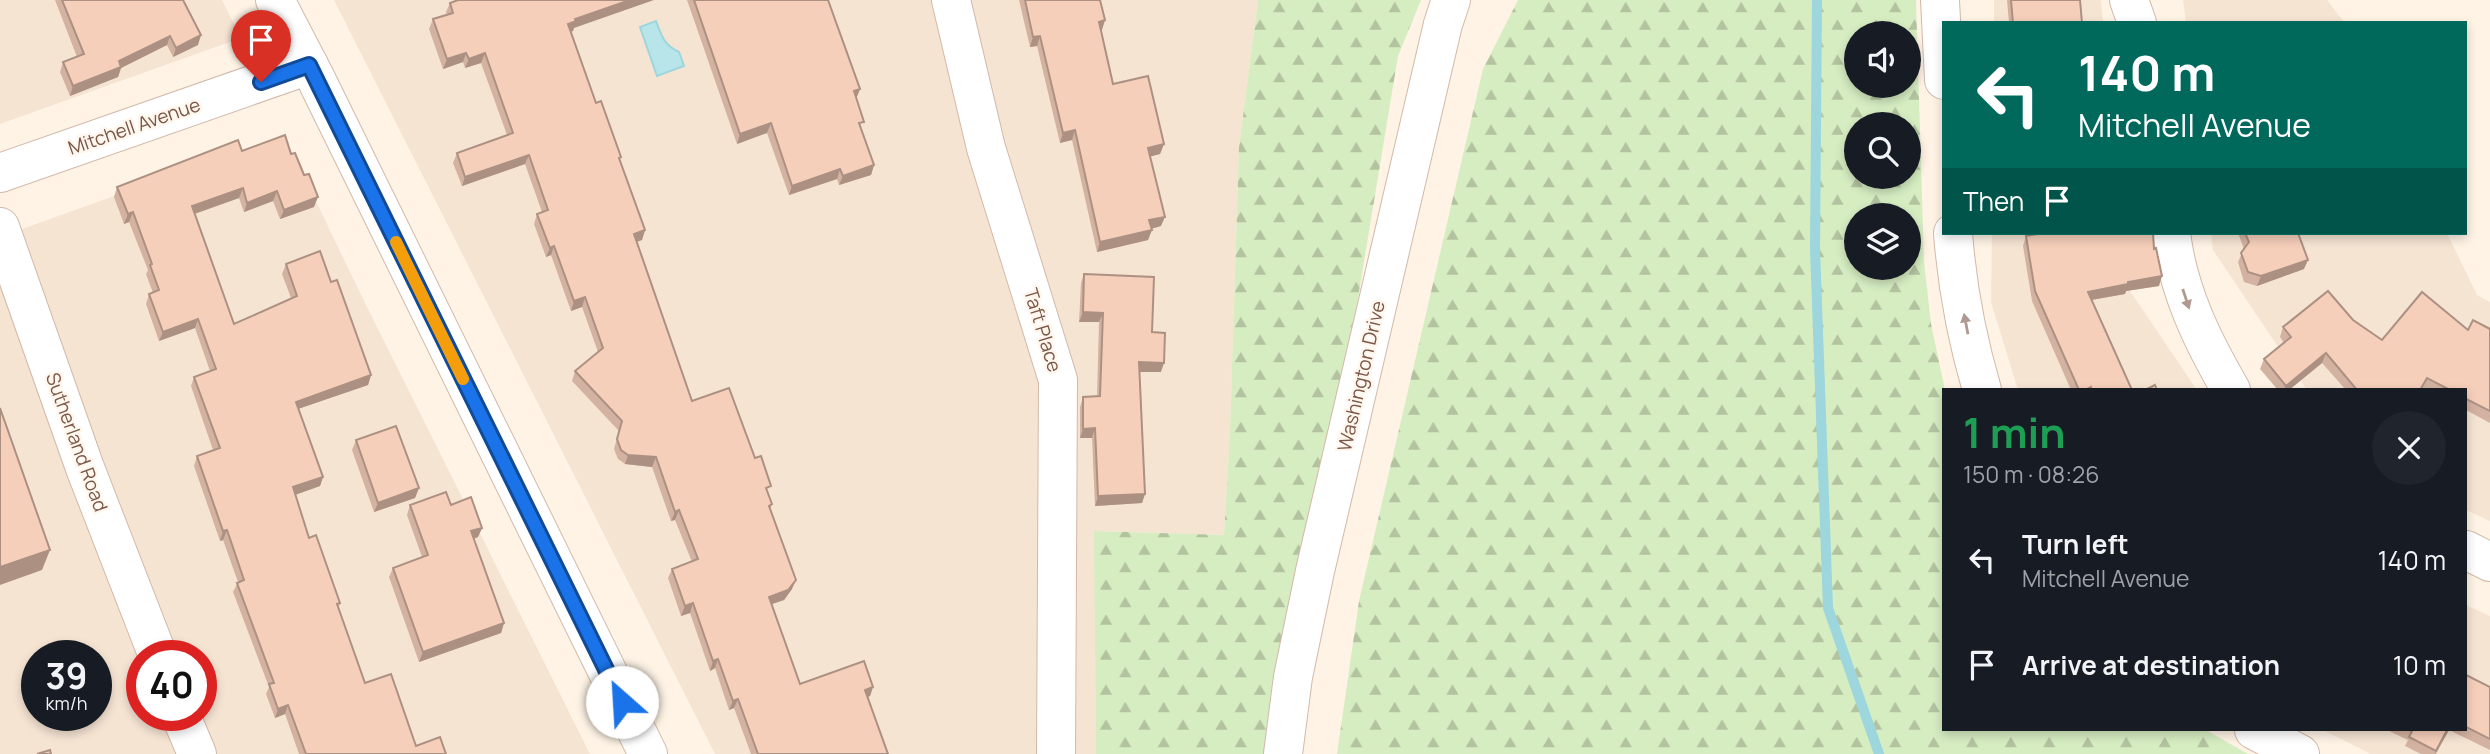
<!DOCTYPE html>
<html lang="en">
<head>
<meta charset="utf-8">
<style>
	body { margin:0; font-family:Manrope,sans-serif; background:#20242c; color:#f1f3f6; height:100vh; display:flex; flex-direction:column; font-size:26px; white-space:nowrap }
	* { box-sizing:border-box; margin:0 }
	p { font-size:23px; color:#9ea1a6 }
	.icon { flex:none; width:38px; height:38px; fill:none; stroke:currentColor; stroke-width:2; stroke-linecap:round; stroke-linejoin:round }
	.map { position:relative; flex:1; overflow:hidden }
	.panel { position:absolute; left:1942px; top:388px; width:525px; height:343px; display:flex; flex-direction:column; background:#171b24; border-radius:0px; box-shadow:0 4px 10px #0003 }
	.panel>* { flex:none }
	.hud { position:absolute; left:1942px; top:21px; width:525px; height:214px; border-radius:0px; box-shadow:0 4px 10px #0003; background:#00695c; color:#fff; overflow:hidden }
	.buttons { position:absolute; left:1844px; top:21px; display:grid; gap:14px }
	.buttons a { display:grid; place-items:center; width:77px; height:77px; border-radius:50%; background:#171b24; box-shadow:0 4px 10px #0003; font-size:35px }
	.speed { position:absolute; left:21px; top:640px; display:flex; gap:14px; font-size:35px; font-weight:700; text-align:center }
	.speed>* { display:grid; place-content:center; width:91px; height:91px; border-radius:50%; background:#171b24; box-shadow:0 4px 10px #0003; line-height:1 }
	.speed small { font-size:18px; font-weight:400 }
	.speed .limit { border:10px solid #d22; background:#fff; color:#111 }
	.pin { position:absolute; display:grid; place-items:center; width:60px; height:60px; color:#fff; margin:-72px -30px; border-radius:50% 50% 50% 0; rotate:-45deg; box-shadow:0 0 7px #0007 }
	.pin .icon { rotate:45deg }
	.me { position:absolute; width:77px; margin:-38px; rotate:334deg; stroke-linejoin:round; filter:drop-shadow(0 0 5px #0008) }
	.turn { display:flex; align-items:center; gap:24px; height:147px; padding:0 21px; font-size:32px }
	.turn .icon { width:91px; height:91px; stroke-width:2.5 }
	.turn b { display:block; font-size:49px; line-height:60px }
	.then { display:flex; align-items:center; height:66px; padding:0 21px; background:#0003; gap:14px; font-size:26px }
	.round { display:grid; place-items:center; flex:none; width:74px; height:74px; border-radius:37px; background:#20242c }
	.summary { display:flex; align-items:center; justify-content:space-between; height:119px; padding:0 21px }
	h1 { font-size:42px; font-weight:700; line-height:52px; color:#1e9e55 }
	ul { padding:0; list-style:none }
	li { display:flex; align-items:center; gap:21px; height:105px; padding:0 21px }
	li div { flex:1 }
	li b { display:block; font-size:26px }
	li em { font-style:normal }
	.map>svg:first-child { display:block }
</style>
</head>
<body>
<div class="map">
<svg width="2490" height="754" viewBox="0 0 2490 754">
	<defs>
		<pattern id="forest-firs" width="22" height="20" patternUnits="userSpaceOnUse" patternTransform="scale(1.75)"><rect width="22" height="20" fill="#d6edc2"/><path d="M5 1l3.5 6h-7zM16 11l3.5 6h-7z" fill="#b3c3a0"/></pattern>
	</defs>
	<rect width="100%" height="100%" fill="#fef3e5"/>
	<g fill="#f6e4d3" fill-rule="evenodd">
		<polygon points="0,0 222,0 241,38 0,124"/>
		<polygon points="334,0 1258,0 1239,147 1230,430 1224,535 1095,531 1096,754 715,754"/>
		<polygon points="1994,0 2101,0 2103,23 1994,23"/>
		<polygon points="2183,0 2327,0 2345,23 2186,23"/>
		<path d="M284 135 365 303 590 754H0V237ZM37 656H96V716H37ZM142 656H201V716H142Z"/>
		<polygon points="1992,233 2122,233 2128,288 2197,390 2018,390 1991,302"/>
		<polygon points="2211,233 2447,233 2477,295 2490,302 2490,521 2466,510 2466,390 2307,390 2213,250"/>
		<polygon points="2466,605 2490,616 2490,754 2371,754 2323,730 2466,730"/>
	</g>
	<g fill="url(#forest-firs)" fill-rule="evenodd">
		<polygon points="1258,0 1421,0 1398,56 1354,322 1274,754 1096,754 1094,531 1224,535 1230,430 1239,147"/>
		<path d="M1518 0H1916L1924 262 1931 324 1945 390 1944 730H2206L2248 754H1337L1359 601 1483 69ZM1857 33H1909V86H1857ZM1857 124H1909V177H1857ZM1857 215H1909V268H1857Z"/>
	</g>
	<path fill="#b8e5e9" stroke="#9dd6dc" stroke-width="2" d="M656 21C662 37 664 45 679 52L684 66 657 76 640 27Z"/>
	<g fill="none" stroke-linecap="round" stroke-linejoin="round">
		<polyline stroke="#9dd6dc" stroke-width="10" points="1817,0 1815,249 1828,608 1879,754"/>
		<g stroke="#d1b9aa" stroke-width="40">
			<g id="minor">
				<polyline points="275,0 315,77 648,754"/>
				<polyline points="951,0 986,148 1058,380 1056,754"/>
				<polyline points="1940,0 1944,80"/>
				<polyline points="2129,0 2137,23"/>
				<polyline points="0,173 309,65"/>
				<polyline points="0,227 85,468 158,656"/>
				<path d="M1953 233C1957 286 1967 339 1982 390"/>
				<path d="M2171 233C2178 291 2202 340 2231 390"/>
				<polyline points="2466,550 2490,562"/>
				<polyline points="181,716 197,754"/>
				<polyline points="2254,730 2300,754"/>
				<polyline points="1283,754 1293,677 1315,571 1443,24 1451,0"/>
			</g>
		</g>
		<use href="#minor" stroke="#fff" stroke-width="38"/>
	</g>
	<g fill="#d4b2a1">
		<polygon points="55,0 183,0 198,45 173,57 167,45 121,68 118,77 70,96 60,72 63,62 77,57"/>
		<polygon points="687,0 828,0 860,89 856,99 861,129 874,165 871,175 839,185 837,179 789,195 767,133 737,144"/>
		<polygon points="1019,0 1100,0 1105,20 1101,30 1113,84 1164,144 1160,154 1150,156 1161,226 1151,229 1148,240 1097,252 1072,140 1060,143 1037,46 1030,47"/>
		<polygon points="2007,0 2080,0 2082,23 2009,23"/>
		<polygon points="450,3 574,28 573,31 570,32 596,103 621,157 620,160 645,230 642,240 636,242 692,401 768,494 772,504 770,510 792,589 784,600 772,604 800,684 873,687 870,696 868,697 888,754 751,754 734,708 729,710 715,668 710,671 690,613 681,616 668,578 672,569 692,562 675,520 671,521 652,467 625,464 618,459 614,449 619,431 572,381 575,371 598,352 582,307 571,311 551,255 546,257 534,224 537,214 542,212 525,164 462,186 453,163 457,153 507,135 481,63 465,68 463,62 443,69 429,29 433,19 447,15 446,12"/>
		<polygon points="242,151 291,154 314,207 280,219 273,201 244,212 239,198 195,214 234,324 291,298 282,274 286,264 331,282 371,375 368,385 298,409 323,477 320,486 295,495 309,538 340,603 338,609 365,683 416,746 446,754 299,754 285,714 275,718 266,694 269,687 233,592 238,582 223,540 220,541 194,466 197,456 213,450 191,386 194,377 210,371 195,328 159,341 146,304 149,294 153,293 146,274 148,270 129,222 124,224 114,197 117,187"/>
		<polygon points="2032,233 2153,233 2159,286 2126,291 2125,294 2092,300 2132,390 2071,390 2032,301 2023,246 2026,236 2032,235"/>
		<polygon points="2238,233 2298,233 2304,269 2257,286 2244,282 2238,262 2244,249"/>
		<polygon points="1084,274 1152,332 1161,372 1139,372 1145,494 1142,503 1095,506 1092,438 1080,438 1080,407 1083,397 1097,396 1099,322 1079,322 1081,283"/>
		<polygon points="2353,320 2382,340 2468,330 2490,329 2490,423 2466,410 2466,390 2428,390 2423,388 2422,390 2346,390 2322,363 2289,390 2278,390 2260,369 2264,359 2284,343 2280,337 2283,327"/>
		<polygon points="356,440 419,488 415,498 374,512 352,450"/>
		<polygon points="410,505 451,505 482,528 478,537 474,539 504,623 501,633 419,662 389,577 393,568 422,557 407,515"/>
		<polygon points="2466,675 2490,687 2490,750 2449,730 2466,730"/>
		<polygon points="2387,730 2449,730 2436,754 2421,754 2405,746 2408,740"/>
	</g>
	<g fill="#ac9183">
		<polygon points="630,0 654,0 574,28 573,31 564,34 568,24 575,19"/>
		<polygon points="1105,20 1102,30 1095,31 1099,22"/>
		<polygon points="201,35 198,45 173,57 176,48"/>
		<polygon points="170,36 167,45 121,68 118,77 70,96 73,86 119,61"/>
		<polygon points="1040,36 1037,46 1030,47 1033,37"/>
		<polygon points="466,53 463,62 443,69 447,59"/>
		<polygon points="485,53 481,63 465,68 469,59"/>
		<polygon points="860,89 856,99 854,91"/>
		<polygon points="771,123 767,133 737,144 740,134"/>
		<polygon points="1075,130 1072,140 1060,143 1063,133"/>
		<polygon points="1164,144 1160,154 1145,158 1148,148"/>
		<polygon points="529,155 525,164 462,186 465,177"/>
		<polygon points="874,165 871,175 839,185 843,176"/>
		<polygon points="840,169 837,179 789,195 792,186"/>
		<polygon points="243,188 239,198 188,216 192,206"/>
		<polygon points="277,191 273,201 244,212 247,203"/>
		<polygon points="318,197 314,207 280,219 284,210"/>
		<polygon points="133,212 129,222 124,224 128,214"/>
		<polygon points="1165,217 1161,226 1146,230 1149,220"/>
		<polygon points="645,230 642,240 630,244 634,234"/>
		<polygon points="1152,230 1148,240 1097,252 1100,242"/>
		<polygon points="554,246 551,255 546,257 550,248"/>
		<polygon points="2308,260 2304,269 2257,286 2261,276"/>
		<polygon points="2162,276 2159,286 2126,291 2125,294 2085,301 2088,292 2128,282"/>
		<polygon points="585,297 582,307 571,311 574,301"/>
		<polygon points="1083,312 1103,313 1099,322 1079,322"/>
		<polygon points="198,319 195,328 159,341 163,332"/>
		<polygon points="2326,353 2322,363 2289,390 2284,390 2286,386"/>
		<polygon points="1139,362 1164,363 1161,372 1135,372"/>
		<polygon points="371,375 368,385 292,411 296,402"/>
		<polygon points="1095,428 1092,438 1080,438 1083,429"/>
		<polygon points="628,455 656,457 652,467 625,464"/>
		<polygon points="323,477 320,486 289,497 293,487"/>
		<polygon points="419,488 415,498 374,512 378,503"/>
		<polygon points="1145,494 1142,503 1095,506 1098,496"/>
		<polygon points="679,510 675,520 671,521 675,512"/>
		<polygon points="482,528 478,537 468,541 471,531"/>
		<polygon points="227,530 223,540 220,541 223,531"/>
		<polygon points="50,550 42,570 0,585 0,567"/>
		<polygon points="796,580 792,589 784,600 766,606 769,597"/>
		<polygon points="693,603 690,613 681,616 685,606"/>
		<polygon points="504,623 501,633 419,662 423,652"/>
		<polygon points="718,659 715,668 710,671 713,661"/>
		<polygon points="873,687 870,696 862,699 865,690"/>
		<polygon points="738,699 734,708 729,710 733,701"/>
		<polygon points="288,705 285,714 275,718 278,709"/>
		<polygon points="2447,730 2449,730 2435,754 2436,751"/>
	</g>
	<g fill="#f6cfbb" stroke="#ac9183" stroke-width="2">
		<polygon points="62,0 183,0 201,35 176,48 170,36 119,61 121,67 73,86 63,62 84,54"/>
		<polygon points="458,0 630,0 575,19 576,21 568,24 596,103 601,101 621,157 619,158 645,230 634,234 692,401 729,388 755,458 761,456 771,486 766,488 772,504 769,506 796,580 788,590 769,597 800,684 864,661 873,687 865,690 888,754 758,754 738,699 733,701 718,659 713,661 693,603 685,606 672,569 698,559 679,510 675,512 656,457 628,455 621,450 617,439 622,421 575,371 603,348 585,297 574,301 554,246 550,248 537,214 548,210 529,155 465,177 457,153 513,133 485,53 469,59 466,53 447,59 433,19 453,13 450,3"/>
		<polygon points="694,0 828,0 860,89 854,91 864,122 859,123 874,165 843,176 840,169 792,186 771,123 740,134"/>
		<polygon points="1025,0 1100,0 1105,20 1099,22 1113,84 1148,76 1164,144 1148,148 1165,217 1149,220 1152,230 1100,242 1075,130 1063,133 1040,36 1033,37"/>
		<polygon points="2011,0 2080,0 2082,23 2013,23"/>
		<polygon points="285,135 291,154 295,153 304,175 309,174 318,197 284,210 277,191 247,203 243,188 192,206 234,324 297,296 286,264 320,251 331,282 337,280 371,375 296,402 323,477 293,487 309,538 316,535 340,603 337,604 365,683 391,674 416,746 440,737 446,754 306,754 288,705 278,709 269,684 274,683 237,583 244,580 227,530 223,531 197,456 220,448 194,377 216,369 198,319 163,332 149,294 159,290 150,265 152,264 133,212 128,214 117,187 238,140 242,151"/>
		<polygon points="2036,233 2153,233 2154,249 2156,248 2162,276 2128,282 2128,284 2088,292 2132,390 2092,390 2091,387 2085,390 2079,390 2035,291 2026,236 2037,234"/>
		<polygon points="2245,233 2298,233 2308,260 2261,276 2248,272 2241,253 2249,242"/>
		<polygon points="1084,274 1154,277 1152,332 1165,333 1164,363 1139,362 1145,494 1098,496 1095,428 1083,429 1083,397 1100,396 1103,313 1083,312"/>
		<polygon points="2328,291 2353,320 2382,340 2422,292 2468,330 2473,320 2490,329 2490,411 2466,399 2466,390 2450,390 2427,378 2420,390 2357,390 2326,353 2286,386 2264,359 2291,337 2283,327"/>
		<polygon points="2155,385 2157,390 2145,390"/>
		<polygon points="0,408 50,550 0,567"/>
		<polygon points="396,426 419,488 378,503 356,440"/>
		<polygon points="446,492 451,505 471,497 482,528 471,531 504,623 423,652 393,568 428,555 410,505"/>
		<polygon points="2466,675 2490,687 2490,739 2466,727"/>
		<polygon points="2409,730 2447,730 2436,751 2409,737 2412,731"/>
		<polygon points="50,750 51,754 37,754"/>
	</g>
	<defs><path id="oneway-solid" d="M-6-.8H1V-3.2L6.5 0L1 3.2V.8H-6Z" transform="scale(1.75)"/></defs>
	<g fill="#af9a91">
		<use href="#oneway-solid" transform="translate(2186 299) rotate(72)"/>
		<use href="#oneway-solid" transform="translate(1966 324) rotate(-101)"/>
	</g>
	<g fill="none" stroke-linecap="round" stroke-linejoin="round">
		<g stroke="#114b97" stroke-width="18">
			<polyline id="route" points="261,82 309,65 622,702"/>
		</g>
		<use href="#route" stroke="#1a73e8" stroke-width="12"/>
		<polyline stroke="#f59e0b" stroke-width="12" points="396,242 463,379"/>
	</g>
	<g text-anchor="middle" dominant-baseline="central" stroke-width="5" stroke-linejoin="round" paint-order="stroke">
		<g font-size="19" fill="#7a5748" stroke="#fff7ed">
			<text transform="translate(134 126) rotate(-19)">Mitchell Avenue</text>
			<text transform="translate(1043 330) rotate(73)">Taft Place</text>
			<text transform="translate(1361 376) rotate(-77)">Washington Drive</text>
			<text transform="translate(77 442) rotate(70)">Sutherland Road</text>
		</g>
	</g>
</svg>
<div class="buttons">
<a><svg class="icon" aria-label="sound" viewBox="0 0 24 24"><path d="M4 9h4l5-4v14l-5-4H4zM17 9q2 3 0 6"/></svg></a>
<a><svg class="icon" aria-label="search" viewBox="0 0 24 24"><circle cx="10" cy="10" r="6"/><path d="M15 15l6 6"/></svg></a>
<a><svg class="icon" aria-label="layers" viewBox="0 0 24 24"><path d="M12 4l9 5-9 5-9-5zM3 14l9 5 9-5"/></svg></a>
</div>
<div class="speed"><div>39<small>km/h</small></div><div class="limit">40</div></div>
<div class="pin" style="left:261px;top:82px;background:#d93025"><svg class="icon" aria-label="arrive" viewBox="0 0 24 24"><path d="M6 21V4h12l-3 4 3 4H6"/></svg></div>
<svg class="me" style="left:622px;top:702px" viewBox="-20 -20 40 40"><circle r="19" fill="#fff"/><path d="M0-13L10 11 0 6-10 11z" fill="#1a73e8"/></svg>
<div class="hud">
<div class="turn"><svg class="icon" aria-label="left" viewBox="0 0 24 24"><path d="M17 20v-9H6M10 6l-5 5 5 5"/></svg><div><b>140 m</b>Mitchell Avenue</div></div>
<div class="then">Then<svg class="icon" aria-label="arrive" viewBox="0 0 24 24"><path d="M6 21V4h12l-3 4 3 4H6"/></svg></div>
</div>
<section class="panel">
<div class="summary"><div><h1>1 min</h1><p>150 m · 08:26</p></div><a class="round"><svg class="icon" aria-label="close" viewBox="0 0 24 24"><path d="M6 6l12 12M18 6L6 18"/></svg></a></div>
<ul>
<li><svg class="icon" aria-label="left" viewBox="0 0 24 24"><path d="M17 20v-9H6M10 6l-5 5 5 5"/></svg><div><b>Turn left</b><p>Mitchell Avenue</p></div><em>140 m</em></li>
<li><svg class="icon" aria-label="arrive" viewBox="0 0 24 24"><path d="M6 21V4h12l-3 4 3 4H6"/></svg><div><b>Arrive at destination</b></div><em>10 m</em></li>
</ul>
</section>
</div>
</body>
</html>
